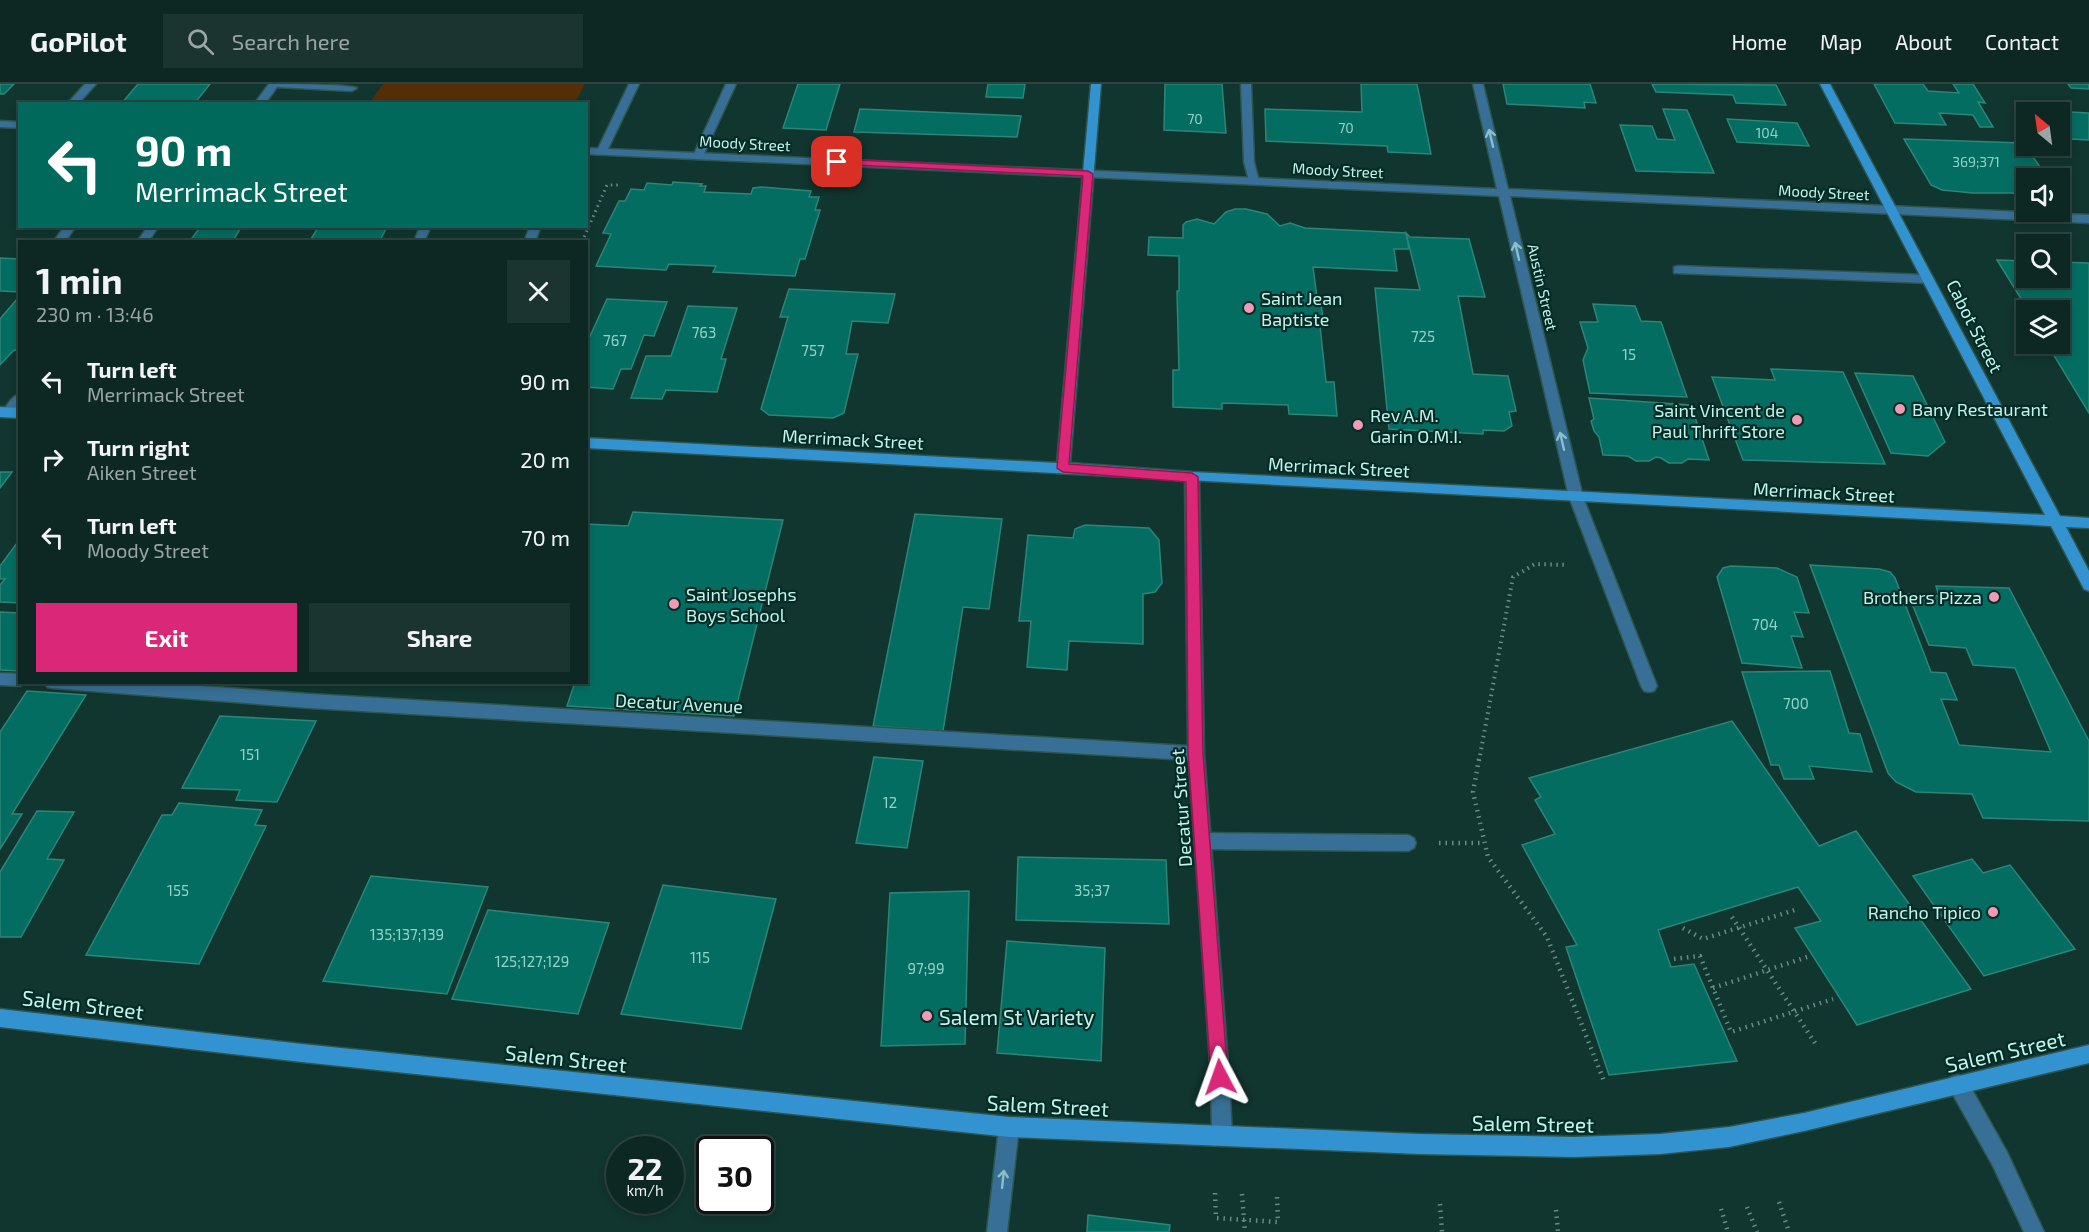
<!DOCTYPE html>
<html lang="en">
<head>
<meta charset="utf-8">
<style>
	body { margin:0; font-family:"Exo 2",sans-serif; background:#1b3430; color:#f1f3f6; height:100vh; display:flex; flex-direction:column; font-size:22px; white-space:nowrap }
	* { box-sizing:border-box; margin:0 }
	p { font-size:20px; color:#9aa6a6 }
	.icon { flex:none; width:33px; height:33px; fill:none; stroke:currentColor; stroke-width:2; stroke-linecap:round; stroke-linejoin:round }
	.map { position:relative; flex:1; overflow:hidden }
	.panel { position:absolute; left:18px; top:156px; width:570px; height:444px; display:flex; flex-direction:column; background:#0d2823; border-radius:0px; box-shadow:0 3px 9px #0003,0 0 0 2px #2d4441 }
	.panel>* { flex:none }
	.top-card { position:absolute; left:18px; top:18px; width:570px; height:126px; border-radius:0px; box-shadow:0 3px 9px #0003,0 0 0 2px #2d4441; background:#00695c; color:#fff; overflow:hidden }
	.needle { width:39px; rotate:331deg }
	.controls { position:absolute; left:2016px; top:18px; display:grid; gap:12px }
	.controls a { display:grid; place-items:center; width:54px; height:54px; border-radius:0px; background:#0d2823; box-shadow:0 3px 9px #0003,0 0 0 2px #2d4441; font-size:30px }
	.speed { position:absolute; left:606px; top:1052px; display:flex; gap:12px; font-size:30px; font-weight:700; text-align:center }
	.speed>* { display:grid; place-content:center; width:78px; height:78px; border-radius:50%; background:#0d2823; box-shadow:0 3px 9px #0003,0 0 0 2px #2d4441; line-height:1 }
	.speed small { font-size:15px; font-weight:400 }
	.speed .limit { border:3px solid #111; border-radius:9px; background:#fff; color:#111 }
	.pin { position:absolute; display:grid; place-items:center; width:51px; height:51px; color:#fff; margin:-26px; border-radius:12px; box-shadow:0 3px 9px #0006 }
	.me { position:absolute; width:66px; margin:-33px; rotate:356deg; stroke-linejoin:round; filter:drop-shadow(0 0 4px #0008) }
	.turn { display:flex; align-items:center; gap:21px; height:126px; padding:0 18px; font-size:27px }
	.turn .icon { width:78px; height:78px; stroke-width:2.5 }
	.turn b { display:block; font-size:42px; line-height:51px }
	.round { display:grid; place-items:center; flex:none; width:63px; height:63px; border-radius:0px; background:#1b3430 }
	.overview { display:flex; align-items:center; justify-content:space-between; height:102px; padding:0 18px }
	h1 { font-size:36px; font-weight:700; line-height:45px }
	.cta { display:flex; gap:12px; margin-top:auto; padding:12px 18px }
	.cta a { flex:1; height:69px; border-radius:0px; background:#db2777; color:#fff; font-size:24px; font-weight:700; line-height:69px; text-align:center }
	.cta a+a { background:#1b3430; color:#f1f3f6 }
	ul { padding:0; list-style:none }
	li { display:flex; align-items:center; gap:18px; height:78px; padding:0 18px }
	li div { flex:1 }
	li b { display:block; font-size:22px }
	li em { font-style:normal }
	header { display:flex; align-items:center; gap:36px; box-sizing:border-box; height:84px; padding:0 30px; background:#0d2823; border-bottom:2px solid #2d4441 }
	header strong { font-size:28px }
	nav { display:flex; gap:33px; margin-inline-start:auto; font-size:21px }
	.search { width:420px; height:54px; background:#1b3430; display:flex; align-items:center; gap:15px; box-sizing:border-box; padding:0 21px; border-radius:0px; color:#9aa6a6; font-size:22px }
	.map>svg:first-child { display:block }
</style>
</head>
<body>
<header>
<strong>GoPilot</strong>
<div class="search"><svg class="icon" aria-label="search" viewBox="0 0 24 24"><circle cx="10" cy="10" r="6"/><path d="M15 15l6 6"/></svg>Search here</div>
<nav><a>Home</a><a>Map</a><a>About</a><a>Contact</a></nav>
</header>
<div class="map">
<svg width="2089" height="1148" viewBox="0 0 2089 1148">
	<rect width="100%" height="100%" fill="#11352f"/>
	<polygon fill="#542e06" points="383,0 585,0 575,19 369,19"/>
	<g fill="#046d61" stroke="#2c8577" stroke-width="1.5">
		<polygon points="0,0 14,0 4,10 0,10"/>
		<polygon points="138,0 210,0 194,20 121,20"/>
		<polygon points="798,0 840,0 826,46 783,44"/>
		<polygon points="988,0 1025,0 1023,14 986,13"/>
		<polygon points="1165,0 1222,0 1226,49 1164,46"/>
		<polygon points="1361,0 1417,0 1431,70 1388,68 1387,62 1266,57 1265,25 1362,28"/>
		<polygon points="1503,0 1590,0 1596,19 1584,18 1585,24 1507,20"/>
		<polygon points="1652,0 1776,1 1786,21 1736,19 1733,11 1656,8"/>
		<polygon points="1874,0 1923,0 1928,7 1959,9 1953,0 1973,0 1985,19 1978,18 1993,43 1980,43 1973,31 1939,29 1946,41 1895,39"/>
		<polygon points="2068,0 2089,0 2089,5 2071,4"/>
		<polygon points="860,25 1021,32 1017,53 854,48"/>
		<polygon points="1663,25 1687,26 1714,89 1636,87 1620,41 1652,42 1657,55 1675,56"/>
		<polygon points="2050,27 2089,29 2089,56 2070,55 2060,41 2060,28"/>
		<polygon points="1727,35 1797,39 1809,62 1737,58"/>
		<polygon points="1904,55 2023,59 2048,94 2026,94 2026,112 2012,109 1973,109 1942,106 1931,101"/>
		<polygon points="673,98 702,100 700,102 706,102 704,108 751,110 753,104 761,103 811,107 809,113 819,113 815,126 820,126 805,175 800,175 795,192 713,188 716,182 669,180 666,186 596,182 611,150 603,149 619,117 625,117 631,105 644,106 647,99 672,101"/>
		<polygon points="1235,125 1246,125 1267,130 1280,142 1290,139 1305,144 1406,149 1409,165 1394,165 1397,187 1313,183 1317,213 1320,213 1324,242 1320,242 1326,298 1334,298 1337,332 1289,330 1288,321 1222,319 1222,325 1173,323 1173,286 1179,286 1177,207 1179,207 1179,172 1148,171 1149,153 1183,154 1183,141 1186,138 1197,135 1214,140 1226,128"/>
		<polygon points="201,142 242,142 232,158 177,158 190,157"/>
		<polygon points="319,142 381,142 387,143 379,158 309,158"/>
		<polygon points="1406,149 1410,153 1469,155 1485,213 1458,212 1473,290 1508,292 1516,327 1509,328 1512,342 1504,347 1483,346 1483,350 1389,345 1375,204 1420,206"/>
		<polygon points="0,174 20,175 20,208 0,207"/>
		<polygon points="1997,176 2026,177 2026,194 2060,194 2060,178 2089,179 2089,329 2047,260 2060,260 2060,226 2028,226"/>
		<polygon points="789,205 895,210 888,239 852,237 846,270 858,270 844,329 833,334 769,331 761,325 788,233 780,233"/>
		<polygon points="18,214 20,264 13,267 0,281 0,235"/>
		<polygon points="607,215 667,218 654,252 644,251 631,285 621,285 613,305 586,303 586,261"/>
		<polygon points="1593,220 1635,222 1641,237 1661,238 1687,313 1590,309 1583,276 1588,264 1580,238 1598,238"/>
		<polygon points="688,222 737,224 721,275 726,275 717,308 666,306 662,315 631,314 646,272 671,272"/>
		<polygon points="1771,285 1843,288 1885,380 1743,376 1712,293 1775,296"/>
		<polygon points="1855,289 1913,292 1945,358 1928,372 1891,369"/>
		<polygon points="1589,314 1691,321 1709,376 1688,375 1682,379 1669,379 1661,374 1656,373 1649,377 1636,377 1628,372 1603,371 1599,353 1594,347 1591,337 1594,335"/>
		<polygon points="0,388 12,388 0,404"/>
		<polygon points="633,428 783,436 734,632 567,622 575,598 586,598 586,440 628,442"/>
		<polygon points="915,430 1002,435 989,525 963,523 943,647 873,642"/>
		<polygon points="1085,441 1149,444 1159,456 1162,499 1155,508 1143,510 1143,560 1069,557 1067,586 1027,583 1031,537 1019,537 1028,451 1073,454 1075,445"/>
		<polygon points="20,455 20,519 0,518 0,501 5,495 0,495 0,482"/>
		<polygon points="1810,481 1879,485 1890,488 1895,494 1931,588 1946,589 1957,616 1941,615 1959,661 2051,668 2015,584 1973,581 1966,564 1929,561 1908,510 1939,512 1936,502 2009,504 2089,657 2089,737 1983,734 1972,710 1916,708 1896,698 1888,689"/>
		<polygon points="1731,482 1777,484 1797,493 1809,529 1794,528 1803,553 1791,552 1802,584 1742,579 1717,493 1723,484"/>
		<polygon points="0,528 20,529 20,587 0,586"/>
		<polygon points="1830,587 1849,649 1860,650 1872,688 1809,682 1814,695 1784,695 1779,681 1771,681 1742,588"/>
		<polygon points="27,607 86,611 12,730 22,730 0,765 0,648"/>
		<polygon points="220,632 316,637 277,718 236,716 240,706 182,704"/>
		<polygon points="1732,637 1819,762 1856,747 1971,905 1857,941 1795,844 1821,837 1798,803 1658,846 1671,883 1694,880 1737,977 1609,991 1566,863 1577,861 1522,761 1555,750 1535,716 1541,713 1529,694"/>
		<polygon points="874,673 923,677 907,764 856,759"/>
		<polygon points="179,719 262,726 255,741 266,742 199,880 86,871 162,731 172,731"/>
		<polygon points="37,727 74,728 47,775 64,776 21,853 0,853 0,788"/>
		<polygon points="1018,773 1166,776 1169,840 1016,836"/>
		<polygon points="1972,775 1983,789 2010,781 2075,865 1984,892 1913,792"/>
		<polygon points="371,792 488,803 447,910 323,897"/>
		<polygon points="663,801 776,815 741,945 621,930"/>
		<polygon points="969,807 965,960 881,962 890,809"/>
		<polygon points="488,826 609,839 578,930 452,915"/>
		<polygon points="1007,857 1105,864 1101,977 997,969"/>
		<polygon points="1088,1131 1170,1141 1169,1148 1087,1148"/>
	</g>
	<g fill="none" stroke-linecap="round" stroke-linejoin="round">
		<g stroke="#2d544d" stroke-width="3">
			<g id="service">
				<polygon points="85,0 96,0 78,20 67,20"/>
				<path d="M269 0C286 0 346 0 357 4L352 7 277 3 265 20H254Z"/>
				<polygon points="629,0 639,0 607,67 602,70 598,69 597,67"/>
				<polygon points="726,0 736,0 703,72 698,75 694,74 693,72"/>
				<polygon points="1241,0 1251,0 1254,78 1259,97 1254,100 1249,97 1244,78"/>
				<polygon points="65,142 76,142 65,158 53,158"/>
				<polygon points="420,142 431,142 424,158 414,158"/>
				<polygon points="530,142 541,142 535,158 524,158"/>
				<polygon points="1678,182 1928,191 1934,195 1928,199 1674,189 1674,183"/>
				<polygon points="1576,408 1583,413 1657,602 1654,607 1649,608 1644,607 1641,602 1569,413"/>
				<polygon points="1202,749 1408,751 1414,754 1416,759 1414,764 1408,767 1202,765 1196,762 1194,757 1196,752"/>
			</g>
		</g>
		<g stroke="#2d544d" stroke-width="3">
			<g id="minor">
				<polygon points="1473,0 1483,0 1508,105 2089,131 2089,139 1510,112 1583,413 1576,418 1569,413 1499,112 586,70 586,64 1497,105"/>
				<polygon points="0,37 20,38 20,44 0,43"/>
				<polygon points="148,142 159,142 148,158 137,158"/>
				<path d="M20 310V324L14 331H4L3 328C6 322 12 312 20 310Z"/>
				<polygon points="1192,388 1199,393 1204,669 1229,993 1232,1052 1229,1059 1222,1062 1215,1059 1212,1052 1211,993 1189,676 310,624 52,604 47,603 45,598 147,598 310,610 1188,662 1185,393"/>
				<polygon points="0,589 20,590 20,598 26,598 20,602 0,601"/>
				<polygon points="1958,991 1965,993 2007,1068 2044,1148 2024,1148 1993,1082 1951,1007 1949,1000 1951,993"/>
				<polygon points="1009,1033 1016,1036 1019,1043 1007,1148 987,1148 999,1043 1002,1036"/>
			</g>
		</g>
		<g stroke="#2d544d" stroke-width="3">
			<g id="secondary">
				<polygon points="1091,0 1101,0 1070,379 1192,388 2045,431 1820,0 1830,0 2060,432 2089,434 2089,444 2066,443 2089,487 2089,507 2084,505 2051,442 586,364 586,354 1057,379"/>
				<polygon points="0,323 20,324 20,334 0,333"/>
				<polygon points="0,925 302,960 1009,1033 1419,1050 1574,1053 1660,1050 1729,1043 1804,1029 2089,961 2089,979 1804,1047 1729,1063 1660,1070 1574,1073 1419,1070 1009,1053 302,978 0,943"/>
			</g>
		</g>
		<polyline stroke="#638e86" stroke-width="3" stroke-dasharray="1.5 4" stroke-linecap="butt" points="582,158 607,101 620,101"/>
		<polyline stroke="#638e86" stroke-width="4" stroke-dasharray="1.5 4.5" stroke-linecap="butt" points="1479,677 1513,493 1535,480 1568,481"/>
		<g stroke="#638e86" stroke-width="4.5" stroke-dasharray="1.5 5" stroke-linecap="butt">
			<polyline points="1479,675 1473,708 1488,773 1547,853 1604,997"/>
			<polyline points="1439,759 1484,759"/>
			<polyline points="1732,833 1815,959"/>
			<polyline points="1683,844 1703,855 1798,825"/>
			<polyline points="1674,875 1700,872 1731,948 1833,915"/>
			<polyline points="1713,904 1807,873"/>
			<polyline points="1215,1109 1216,1134 1278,1138 1277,1112"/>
			<polyline points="1242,1110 1245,1148"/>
			<polyline points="1779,1118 1789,1148"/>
			<polyline points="1440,1120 1442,1148"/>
			<polyline points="1747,1123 1757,1148"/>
			<polyline points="1721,1125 1728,1148"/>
			<polyline points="1556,1126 1558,1148"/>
		</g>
		<use href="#service" fill="#386f96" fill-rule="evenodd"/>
		<use href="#minor" fill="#386f96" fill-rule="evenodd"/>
		<use href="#secondary" fill="#3393d0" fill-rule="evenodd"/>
	</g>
	<defs><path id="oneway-shaft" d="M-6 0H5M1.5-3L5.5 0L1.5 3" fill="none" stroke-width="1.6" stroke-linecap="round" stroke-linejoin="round" transform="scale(1.5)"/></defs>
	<g stroke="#8bbfc8">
		<use href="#oneway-shaft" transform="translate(1491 54) rotate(-103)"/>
		<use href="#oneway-shaft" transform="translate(1517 167) rotate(-103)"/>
		<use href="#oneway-shaft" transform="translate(1562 357) rotate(-103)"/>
		<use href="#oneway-shaft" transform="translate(1003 1095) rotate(-84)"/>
	</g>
	<polygon fill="#db2777" stroke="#8e194d" stroke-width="1.5" points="837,75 1088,87 1093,90 1069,380 1192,389 1198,393 1203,669 1228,993 1226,999 1220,1001 1214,999 1211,993 1188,669 1186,398 1063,388 1057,384 1083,92 833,80 833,76"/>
	<g fill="#f19ab3" stroke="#052b26" stroke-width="2">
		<circle cx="1249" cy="224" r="6"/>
		<circle cx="1900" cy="325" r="6"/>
		<circle cx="1797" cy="336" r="6"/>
		<circle cx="1358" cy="341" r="6"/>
		<circle cx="1994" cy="513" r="6"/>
		<circle cx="674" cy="520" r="6"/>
		<circle cx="1993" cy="828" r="6"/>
		<circle cx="927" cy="932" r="6"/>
	</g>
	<g text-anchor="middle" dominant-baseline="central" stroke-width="4.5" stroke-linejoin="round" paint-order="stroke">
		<g font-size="14" fill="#92d2c8">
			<text x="1195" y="34">70</text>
			<text x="1346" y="43">70</text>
			<text x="1767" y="48">104</text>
			<text x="1976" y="77">369;371</text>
		</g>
		<g font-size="15" fill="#c2f4ea" stroke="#052b26">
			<text transform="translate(745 59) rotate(3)">Moody Street</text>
			<text transform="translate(1338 86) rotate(3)">Moody Street</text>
			<text transform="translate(1824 108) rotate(3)">Moody Street</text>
			<text transform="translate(1543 203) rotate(77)">Austin Street</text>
		</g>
		<g font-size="15" fill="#92d2c8">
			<text x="704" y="248">763</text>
			<text x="1423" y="252">725</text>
			<text x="615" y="256">767</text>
			<text x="813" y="266">757</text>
			<text x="1629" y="270">15</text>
			<text x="1765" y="540">704</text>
			<text x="1796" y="619">700</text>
			<text x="250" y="670">151</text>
			<text x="890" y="718">12</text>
			<text x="178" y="806">155</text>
			<text x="1092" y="806">35;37</text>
			<text x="407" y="850">135;137;139</text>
			<text x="700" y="873">115</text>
			<text x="532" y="877">125;127;129</text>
			<text x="926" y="884">97;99</text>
		</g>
		<g font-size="18" fill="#c2f4ea" stroke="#052b26" text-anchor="start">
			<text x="1261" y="214">Saint Jean<tspan x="1261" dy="21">Baptiste</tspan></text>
			<text x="1912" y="325">Bany Restaurant</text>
			<text x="1785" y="326" text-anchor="end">Saint Vincent de<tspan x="1785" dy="21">Paul Thrift Store</tspan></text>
			<text x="1370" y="331">Rev A.M.<tspan x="1370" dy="21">Garin O.M.I.</tspan></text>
			<text x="686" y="510">Saint Josephs<tspan x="686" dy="21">Boys School</tspan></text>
			<text x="1982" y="513" text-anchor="end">Brothers Pizza</text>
			<text x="1981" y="828" text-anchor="end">Rancho Tipico</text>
		</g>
		<g font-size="18" fill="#c2f4ea" stroke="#052b26">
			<text transform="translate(1975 242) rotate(63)">Cabot Street</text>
			<text transform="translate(853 355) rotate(3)">Merrimack Street</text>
			<text transform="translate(1339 383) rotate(3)">Merrimack Street</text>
			<text transform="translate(1824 408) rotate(3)">Merrimack Street</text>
			<text transform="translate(679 619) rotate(3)">Decatur Avenue</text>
			<text transform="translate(1181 724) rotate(-94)">Decatur Street</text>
		</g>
		<g font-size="21" fill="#c2f4ea" stroke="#052b26">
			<text transform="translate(83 920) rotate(7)">Salem Street</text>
			<text transform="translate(2005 967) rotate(-13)">Salem Street</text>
			<text transform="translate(566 974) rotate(6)">Salem Street</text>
			<text transform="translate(1048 1021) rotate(3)">Salem Street</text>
			<text transform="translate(1533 1039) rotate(1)">Salem Street</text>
		</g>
		<g font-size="21" fill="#c2f4ea" stroke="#052b26" text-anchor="start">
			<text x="939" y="932">Salem St Variety</text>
		</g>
	</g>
</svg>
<div class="controls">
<a><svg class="needle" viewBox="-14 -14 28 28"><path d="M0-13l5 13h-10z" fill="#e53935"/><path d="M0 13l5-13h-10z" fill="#9aa6a6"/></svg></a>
<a><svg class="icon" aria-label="sound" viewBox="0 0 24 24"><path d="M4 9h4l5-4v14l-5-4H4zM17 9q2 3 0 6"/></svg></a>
<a><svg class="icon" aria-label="search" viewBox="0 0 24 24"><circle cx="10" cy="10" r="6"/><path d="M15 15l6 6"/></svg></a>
<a><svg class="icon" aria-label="layers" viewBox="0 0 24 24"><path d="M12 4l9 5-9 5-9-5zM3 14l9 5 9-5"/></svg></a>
</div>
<div class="speed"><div>22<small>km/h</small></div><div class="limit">30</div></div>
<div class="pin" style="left:837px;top:78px;background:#d93025"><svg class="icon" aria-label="arrive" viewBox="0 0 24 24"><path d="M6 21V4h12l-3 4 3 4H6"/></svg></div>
<svg class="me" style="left:1220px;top:993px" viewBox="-20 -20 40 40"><path d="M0-17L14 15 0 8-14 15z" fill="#db2777" stroke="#fff" stroke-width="4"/></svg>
<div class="top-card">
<div class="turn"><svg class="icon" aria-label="left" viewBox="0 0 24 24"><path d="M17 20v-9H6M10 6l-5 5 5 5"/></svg><div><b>90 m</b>Merrimack Street</div></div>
</div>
<section class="panel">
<div class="overview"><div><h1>1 min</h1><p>230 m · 13:46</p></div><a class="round"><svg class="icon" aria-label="close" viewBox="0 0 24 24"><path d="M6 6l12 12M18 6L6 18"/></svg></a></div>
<ul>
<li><svg class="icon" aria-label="left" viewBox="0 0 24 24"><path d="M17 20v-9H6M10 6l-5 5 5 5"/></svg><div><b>Turn left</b><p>Merrimack Street</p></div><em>90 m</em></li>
<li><svg class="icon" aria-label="right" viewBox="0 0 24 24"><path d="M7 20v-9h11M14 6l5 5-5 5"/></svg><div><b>Turn right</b><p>Aiken Street</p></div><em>20 m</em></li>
<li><svg class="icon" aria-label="left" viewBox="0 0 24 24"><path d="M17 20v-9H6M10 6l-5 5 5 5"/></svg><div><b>Turn left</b><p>Moody Street</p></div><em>70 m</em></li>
</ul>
<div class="cta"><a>Exit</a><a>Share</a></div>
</section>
</div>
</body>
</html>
